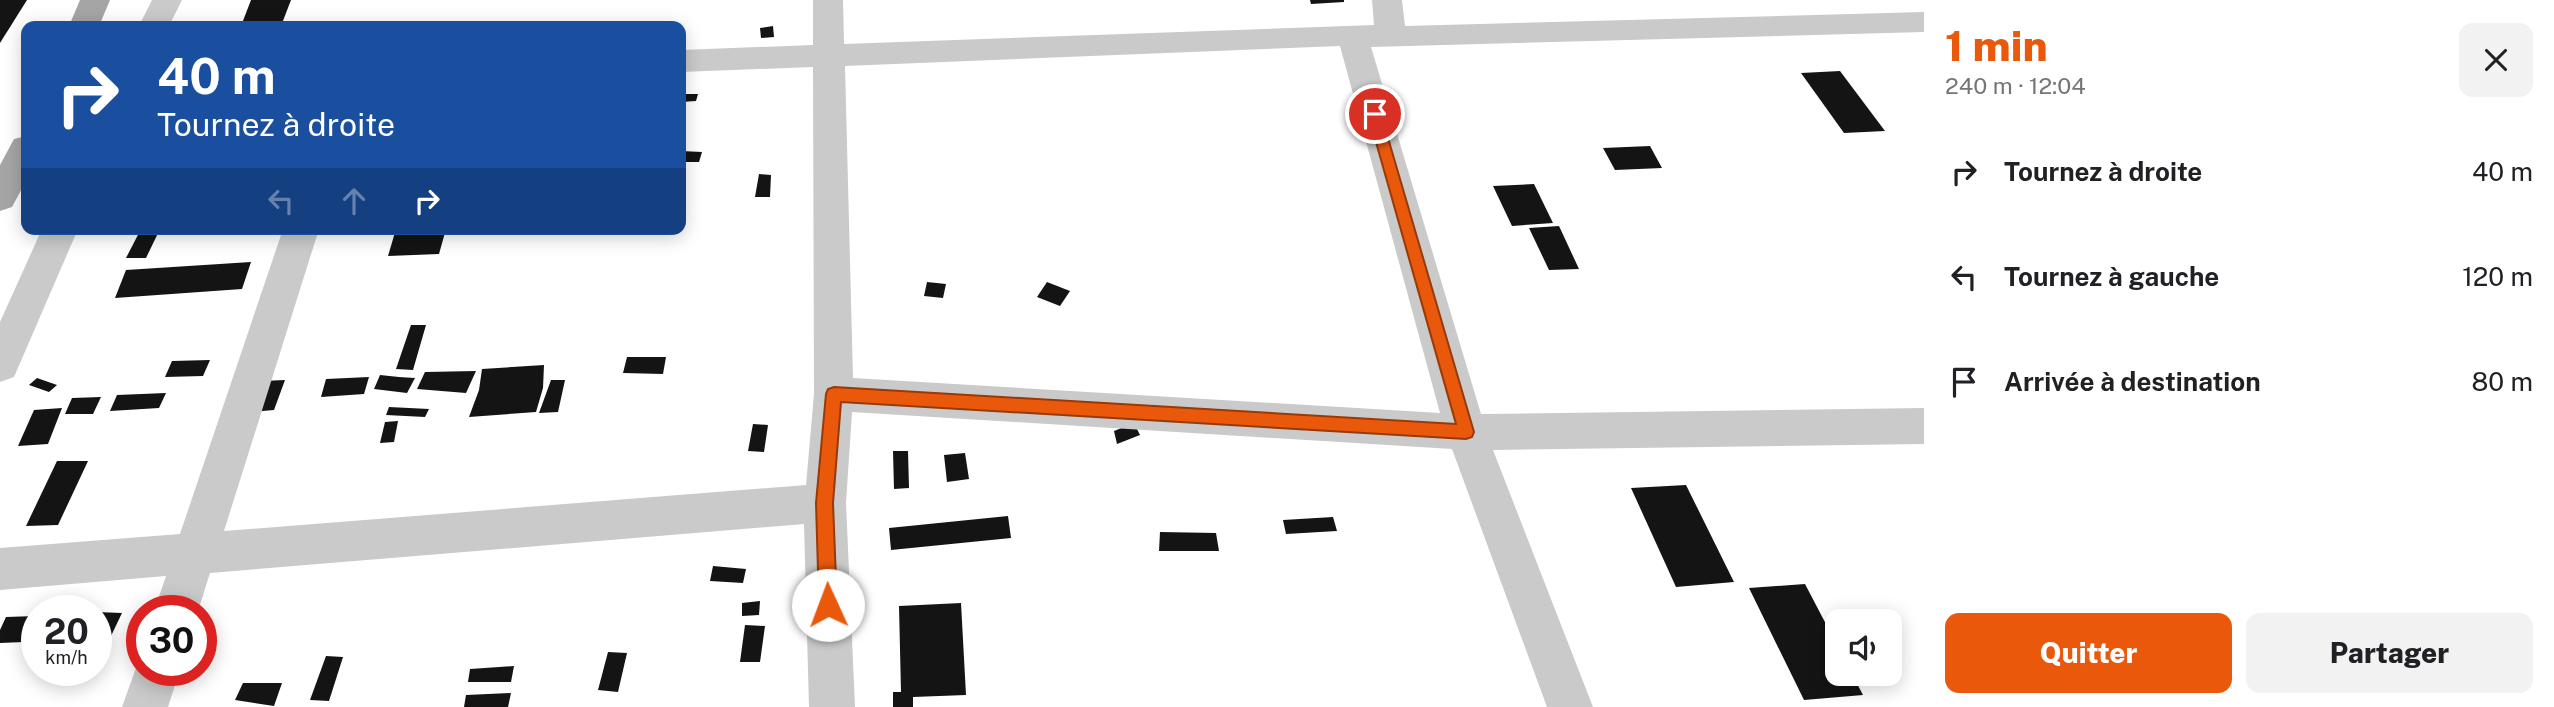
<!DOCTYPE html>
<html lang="fr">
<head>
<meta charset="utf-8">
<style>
	body { margin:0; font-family:"Public Sans",sans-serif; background:#f2f2f2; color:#202124; height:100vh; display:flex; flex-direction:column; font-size:26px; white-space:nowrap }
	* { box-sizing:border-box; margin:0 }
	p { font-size:23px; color:#757577 }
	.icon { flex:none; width:38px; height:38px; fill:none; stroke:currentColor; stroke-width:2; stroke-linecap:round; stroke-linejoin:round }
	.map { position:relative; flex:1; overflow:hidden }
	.side { display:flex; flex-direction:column; background:#fff; width:630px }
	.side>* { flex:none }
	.guide { position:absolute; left:21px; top:21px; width:665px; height:214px; border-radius:14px; box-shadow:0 4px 18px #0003; background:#1a4fa0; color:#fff; overflow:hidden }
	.controls { position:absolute; left:1825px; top:609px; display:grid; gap:14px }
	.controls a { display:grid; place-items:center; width:77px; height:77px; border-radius:14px; background:#fff; box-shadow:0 4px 18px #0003; font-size:35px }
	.speed { position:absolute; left:21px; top:595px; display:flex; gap:14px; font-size:35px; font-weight:700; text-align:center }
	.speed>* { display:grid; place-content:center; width:91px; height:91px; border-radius:50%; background:#fff; box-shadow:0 4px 18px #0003; line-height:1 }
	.speed small { font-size:18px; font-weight:400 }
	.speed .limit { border:10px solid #d22; background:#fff; color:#111 }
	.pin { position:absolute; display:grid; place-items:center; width:60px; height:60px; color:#fff; margin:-30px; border:4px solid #fff; border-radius:50%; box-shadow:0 2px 7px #0007 }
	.me { position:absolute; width:77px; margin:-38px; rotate:358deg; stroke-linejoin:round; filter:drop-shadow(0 0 5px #0008) }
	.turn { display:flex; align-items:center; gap:24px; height:147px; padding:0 21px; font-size:32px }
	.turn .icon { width:91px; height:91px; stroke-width:2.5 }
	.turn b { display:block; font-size:49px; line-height:60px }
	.lanes { display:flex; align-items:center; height:66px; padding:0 21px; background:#0003; justify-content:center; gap:35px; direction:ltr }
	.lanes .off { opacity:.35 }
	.round { display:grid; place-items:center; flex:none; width:74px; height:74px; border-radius:14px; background:#f2f2f2 }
	.head { display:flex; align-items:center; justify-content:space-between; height:119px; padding:0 21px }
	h1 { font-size:42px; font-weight:800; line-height:52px; color:#ea580c }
	.cta { display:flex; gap:14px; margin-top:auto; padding:14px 21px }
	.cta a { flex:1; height:80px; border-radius:14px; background:#ea580c; color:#fff; font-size:28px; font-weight:800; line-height:80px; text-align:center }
	.cta a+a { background:#f2f2f2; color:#202124 }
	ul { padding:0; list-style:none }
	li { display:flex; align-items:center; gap:21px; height:105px; padding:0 21px }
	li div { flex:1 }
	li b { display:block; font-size:26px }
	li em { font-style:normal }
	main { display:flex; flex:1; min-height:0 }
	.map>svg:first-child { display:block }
</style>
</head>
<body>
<main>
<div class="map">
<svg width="1924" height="707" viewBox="0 0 1924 707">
	<rect width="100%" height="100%" fill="#fff"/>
	<g fill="#141414">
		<polygon points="0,0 27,0 0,43"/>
		<polygon points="251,0 291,0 281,26 241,26"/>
		<polygon points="1310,0 1344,0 1344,2 1311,4"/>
		<polygon points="773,26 774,37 761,38 760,28"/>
		<polygon points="1840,71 1885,131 1844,133 1801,73"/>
		<polygon points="681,94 698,94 696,101 681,102"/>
		<polygon points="1650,146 1662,168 1615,170 1603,148"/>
		<polygon points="681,151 702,152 699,162 681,162"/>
		<polygon points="759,174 771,175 770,197 755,197"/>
		<polygon points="1534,184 1553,223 1512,226 1493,186"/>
		<polygon points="1559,226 1579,269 1549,270 1529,228"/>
		<polygon points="141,229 160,229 146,258 126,258"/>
		<polygon points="396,229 446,229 439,254 388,256"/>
		<polygon points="251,262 242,289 115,298 126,270"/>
		<polygon points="927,282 946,284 943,298 924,296"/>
		<polygon points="1047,282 1070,291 1060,306 1037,297"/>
		<polygon points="411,325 426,325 413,370 396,369"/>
		<polygon points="627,357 666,357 663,374 623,373"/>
		<polygon points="210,360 203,376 165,377 172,361"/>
		<polygon points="544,365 543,388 536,412 469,417 479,390 482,369"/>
		<polygon points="476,371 466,393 417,389 425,372"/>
		<polygon points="380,375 399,377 415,378 407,393 374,389"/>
		<polygon points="369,377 364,394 321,397 326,379"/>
		<polygon points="37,378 57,385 49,392 29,385"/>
		<polygon points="285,380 274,410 251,412 262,381"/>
		<polygon points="551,380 565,380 558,412 539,413"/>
		<polygon points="166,393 159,408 110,411 117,395"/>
		<polygon points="101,397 93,414 65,414 72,398"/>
		<polygon points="389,407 429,409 425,417 386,415"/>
		<polygon points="62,408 48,444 18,446 34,410"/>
		<polygon points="398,421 394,442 380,443 385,422"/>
		<polygon points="1134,423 1140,435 1117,444 1114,431"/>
		<polygon points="753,424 768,425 764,452 748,451"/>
		<polygon points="893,451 908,451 909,488 894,489"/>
		<polygon points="965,453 969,479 947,482 944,455"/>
		<polygon points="57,461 88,461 58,525 26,526"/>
		<polygon points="1686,485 1734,582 1676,587 1631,488"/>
		<polygon points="1008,516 1011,538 891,550 889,528"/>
		<polygon points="1333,517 1337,531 1286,534 1283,520"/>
		<polygon points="1160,532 1216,533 1219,551 1159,551"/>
		<polygon points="713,566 746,569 743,583 710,581"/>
		<polygon points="1805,584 1838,647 1838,674 1852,674 1863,695 1804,700 1749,588"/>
		<polygon points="760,601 759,615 742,616 742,603"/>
		<polygon points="961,603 966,695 913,697 913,707 893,707 893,692 901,692 899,606"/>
		<polygon points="96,612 122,613 111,636 96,635"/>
		<polygon points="36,616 24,642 0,643 0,630 6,617"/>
		<polygon points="745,625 765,626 760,662 740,662"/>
		<polygon points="608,652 627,653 618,692 598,690"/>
		<polygon points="326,656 343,657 329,701 310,700"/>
		<polygon points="514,666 511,682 468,682 470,669"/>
		<polygon points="243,683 282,683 274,706 235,700"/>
		<polygon points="511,693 508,707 464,707 466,695"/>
	</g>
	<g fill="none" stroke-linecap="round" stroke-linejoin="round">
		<g fill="#cacaca" fill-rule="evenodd">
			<polygon points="152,0 182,0 169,26 139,26"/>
			<path d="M813 0H843L844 44 1374 25 1372 0H1402L1405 26 1924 12V32L1371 47 1481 414 1924 408V444L1493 450 1593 707H1547L1452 449 852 412 846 503 855 707H809L804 524 210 573 198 611H154L166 576 0 590V548L180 534 283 229H319L224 531 806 485 814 394 813 67 681 72V50L813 45ZM1340 46 1440 413 853 378 845 66Z"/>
			<polygon points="42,229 78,229 14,377 0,382 0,322"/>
			<polygon points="141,654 142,670 180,670 168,707 122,707"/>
		</g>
		<g fill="#a5a5a5" fill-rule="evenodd">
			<polygon points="80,0 110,0 99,26 69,26"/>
			<polygon points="26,136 26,181 12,207 0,211 0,165 14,139"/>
		</g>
	</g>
	<polygon fill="#ea580c" stroke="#983908" stroke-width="2" points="1375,109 1381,114 1474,432 1472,437 1466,439 841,402 833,503 837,605 835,611 828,614 822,611 819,605 816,503 826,394 828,389 834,387 1456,424 1368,114"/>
</svg>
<div class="controls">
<a><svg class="icon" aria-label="sound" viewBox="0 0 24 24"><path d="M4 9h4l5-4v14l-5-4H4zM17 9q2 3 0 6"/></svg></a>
</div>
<div class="speed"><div>20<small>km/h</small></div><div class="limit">30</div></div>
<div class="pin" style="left:1375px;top:114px;background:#d93025"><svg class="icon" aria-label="arrive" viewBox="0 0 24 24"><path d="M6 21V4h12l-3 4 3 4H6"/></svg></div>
<svg class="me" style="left:828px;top:605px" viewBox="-20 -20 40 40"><circle r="19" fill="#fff"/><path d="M0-13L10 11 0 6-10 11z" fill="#ea580c"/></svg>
<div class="guide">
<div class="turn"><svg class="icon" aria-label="right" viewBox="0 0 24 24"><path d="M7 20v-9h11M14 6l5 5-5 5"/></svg><div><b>40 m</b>Tournez à droite</div></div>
<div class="lanes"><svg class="icon off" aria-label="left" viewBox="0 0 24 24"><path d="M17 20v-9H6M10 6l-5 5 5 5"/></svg><svg class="icon off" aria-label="ahead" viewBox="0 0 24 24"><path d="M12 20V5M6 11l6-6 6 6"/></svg><svg class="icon" aria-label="right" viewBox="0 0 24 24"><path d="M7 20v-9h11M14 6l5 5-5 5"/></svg></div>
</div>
</div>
<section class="side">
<div class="head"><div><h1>1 min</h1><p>240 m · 12:04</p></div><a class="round"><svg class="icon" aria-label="close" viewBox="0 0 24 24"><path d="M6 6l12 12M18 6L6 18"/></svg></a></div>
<ul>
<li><svg class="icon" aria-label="right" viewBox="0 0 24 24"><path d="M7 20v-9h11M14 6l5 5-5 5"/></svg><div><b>Tournez à droite</b></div><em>40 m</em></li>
<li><svg class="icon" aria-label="left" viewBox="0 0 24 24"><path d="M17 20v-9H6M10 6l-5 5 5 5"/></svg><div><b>Tournez à gauche</b></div><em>120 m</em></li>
<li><svg class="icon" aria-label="arrive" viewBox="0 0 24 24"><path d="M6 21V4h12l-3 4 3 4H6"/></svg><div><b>Arrivée à destination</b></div><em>80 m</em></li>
</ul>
<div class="cta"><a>Quitter</a><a>Partager</a></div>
</section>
</main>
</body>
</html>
